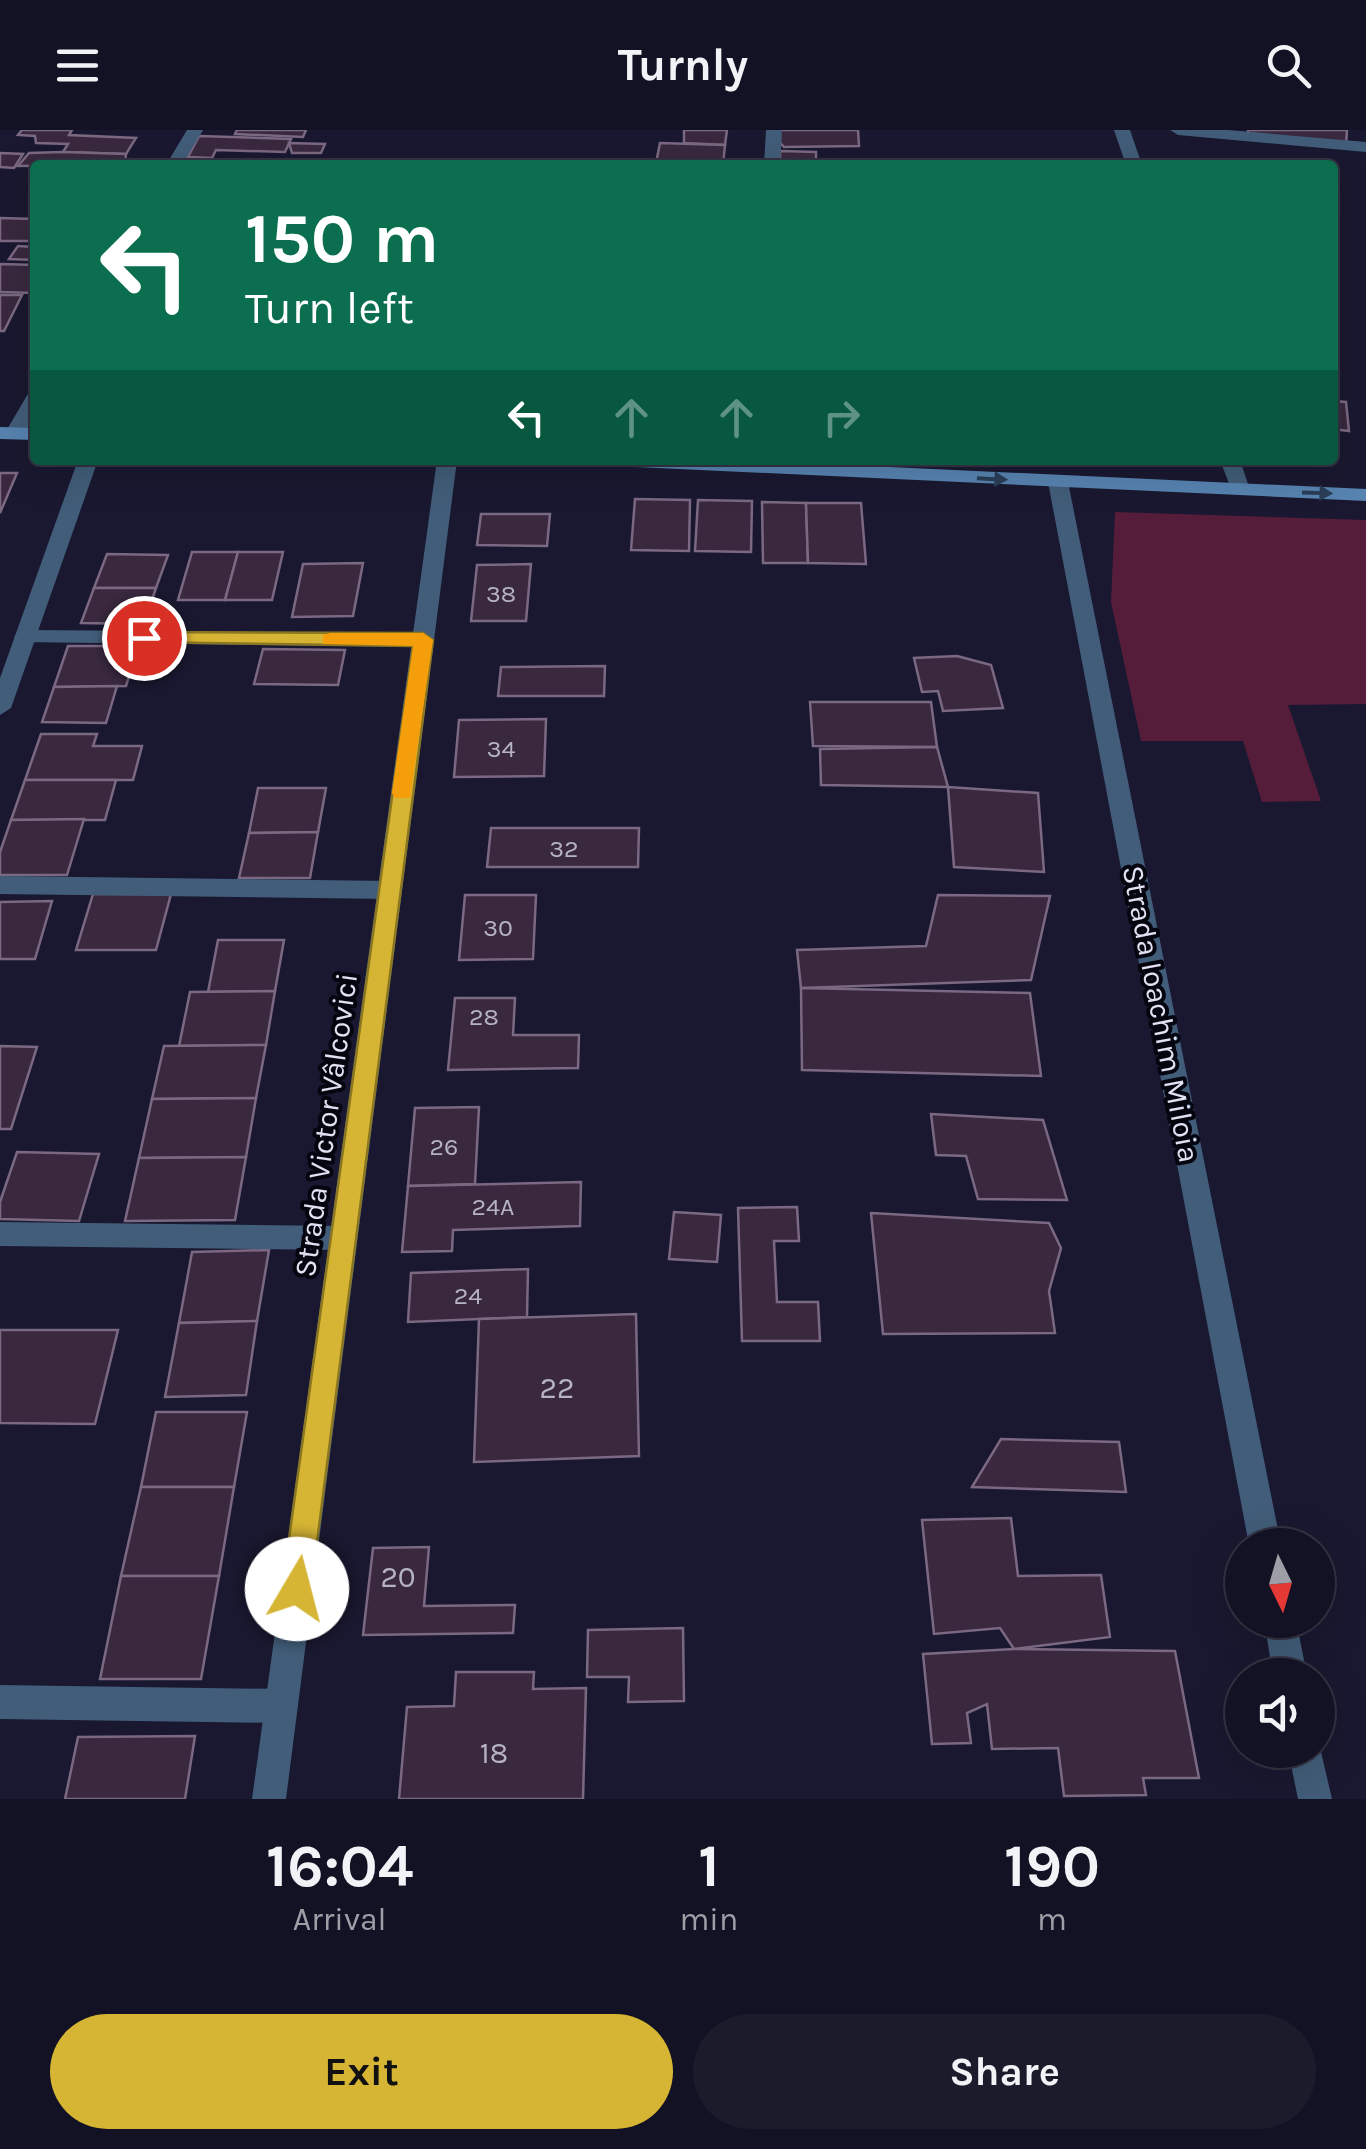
<!DOCTYPE html>
<html lang="en">
<head>
<meta charset="utf-8">
<style>
	body { margin:0; font-family:Karla,sans-serif; background:#1c1b2c; color:#f1f3f6; height:100vh; display:flex; flex-direction:column; font-size:38px; white-space:nowrap }
	* { box-sizing:border-box; margin:0 }
	p { font-size:32px; color:#9d9ea6 }
	.icon { flex:none; width:55px; height:55px; fill:none; stroke:currentColor; stroke-width:2; stroke-linecap:round; stroke-linejoin:round }
	.map { position:relative; height:1669px; overflow:hidden }
	.panel { display:flex; flex-direction:column; background:#131224; flex:1 }
	.panel>* { flex:none }
	.guide { position:absolute; left:30px; top:30px; width:1308px; height:305px; border-radius:10px; box-shadow:0 10px 40px #0002,0 0 0 2px #323241; background:#0b6e4f; color:#fff; overflow:hidden }
	.needle { width:65px; rotate:175deg }
	.tools { position:absolute; left:1225px; top:1398px; display:grid; gap:20px }
	.tools a { display:grid; place-items:center; width:110px; height:110px; border-radius:50%; background:#131224; box-shadow:0 10px 40px #0002,0 0 0 2px #323241; font-size:50px }
	.pin { position:absolute; display:grid; place-items:center; width:85px; height:85px; color:#fff; margin:-42px; border:5px solid #fff; border-radius:50%; box-shadow:0 2px 10px #0007 }
	.me { position:absolute; width:110px; margin:-55px; rotate:8deg; stroke-linejoin:round; filter:drop-shadow(0 0 8px #0008) }
	.turn { display:flex; align-items:center; gap:35px; height:210px; padding:0 50px; font-size:45px }
	.turn .icon { width:130px; height:130px; stroke-width:2.5 }
	.turn b { display:block; font-size:70px; line-height:85px }
	.lanes { display:flex; align-items:center; height:95px; padding:0 50px; background:#0003; justify-content:center; gap:50px; direction:ltr }
	.lanes .off { opacity:.35 }
	.eta { display:flex; justify-content:space-evenly; align-items:center; height:170px; text-align:center }
	.eta b { font-size:60px; font-weight:700; line-height:70px }
	.button { display:flex; gap:20px; margin-top:auto; padding:20px 50px }
	.button a { flex:1; height:115px; border-radius:60px; background:#d6b534; color:#111; font-size:40px; font-weight:700; line-height:115px; text-align:center }
	.button a+a { background:#1c1b2c; color:#f1f3f6 }
	header { display:flex; justify-content:space-between; align-items:center; height:130px; padding:0 50px; background:#131224; font-size:45px; font-weight:700 }
	.map>svg:first-child { display:block }
</style>
</head>
<body>
<header><svg class="icon" aria-label="menu" viewBox="0 0 24 24"><path d="M4 6h16M4 12h16M4 18h16"/></svg>Turnly<svg class="icon" aria-label="search" viewBox="0 0 24 24"><circle cx="10" cy="10" r="6"/><path d="M15 15l6 6"/></svg></header>
<div class="map">
<svg width="1366" height="1669" viewBox="0 0 1366 1669">
	<rect width="100%" height="100%" fill="#191830"/>
	<polygon fill="#561d3a" points="1115,382 1366,390 1366,574 1288,575 1321,671 1262,672 1243,611 1141,611 1111,472"/>
	<g fill="#39283e" stroke="#7b6882" stroke-width="2.5">
		<polygon points="22,0 72,0 69,5 136,8 126,24 63,22 68,14 36,13 35,6 18,5"/>
		<polygon points="237,0 306,0 303,7 235,4"/>
		<polygon points="684,0 727,0 725,15 684,13"/>
		<polygon points="780,0 858,0 859,16 784,17 780,13"/>
		<polygon points="1248,0 1347,0 1346,15 1248,3"/>
		<polygon points="199,6 291,9 285,22 216,20 212,28 188,27"/>
		<polygon points="289,13 325,14 321,23 292,23"/>
		<polygon points="660,13 725,15 723,35 656,33"/>
		<polygon points="780,21 816,22 816,30 871,32 872,35 780,35"/>
		<polygon points="63,22 126,24 125,35 18,36 29,23"/>
		<polygon points="0,23 23,24 14,38 0,37"/>
		<polygon points="0,88 35,89 35,111 0,111"/>
		<polygon points="18,116 35,117 35,130 9,129"/>
		<polygon points="0,134 35,135 35,163 0,162"/>
		<polygon points="0,165 22,165 4,201 0,201"/>
		<polygon points="1332,271 1346,272 1349,301 1332,299"/>
		<polygon points="0,343 17,343 0,383"/>
		<polygon points="635,369 690,370 689,421 631,420"/>
		<polygon points="698,370 752,371 751,422 695,421"/>
		<polygon points="762,372 806,373 808,433 763,433"/>
		<polygon points="806,373 861,373 866,434 808,433"/>
		<polygon points="481,384 550,384 547,416 477,415"/>
		<polygon points="192,422 238,422 225,470 178,470"/>
		<polygon points="238,422 283,422 272,470 225,470"/>
		<polygon points="107,424 168,425 156,458 94,458"/>
		<polygon points="363,433 353,486 292,487 303,434"/>
		<polygon points="531,434 526,491 471,491 477,435"/>
		<polygon points="94,458 156,458 144,494 81,493"/>
		<polygon points="68,516 139,516 126,556 54,557"/>
		<polygon points="263,519 345,520 338,555 254,554"/>
		<polygon points="957,526 991,535 1003,578 943,581 938,561 922,562 914,528"/>
		<polygon points="605,536 604,566 498,566 501,537"/>
		<polygon points="117,556 106,593 42,592 54,557"/>
		<polygon points="810,572 931,572 937,617 813,616"/>
		<polygon points="546,589 544,646 454,647 459,590"/>
		<polygon points="41,604 97,604 93,616 142,616 133,650 25,650"/>
		<polygon points="937,617 948,657 821,655 820,619"/>
		<polygon points="25,650 116,650 105,690 11,690"/>
		<polygon points="948,657 1038,663 1044,742 954,737"/>
		<polygon points="258,658 326,658 318,702 249,703"/>
		<polygon points="84,689 67,745 0,745 0,722 11,690"/>
		<polygon points="491,698 639,698 638,737 487,737"/>
		<polygon points="318,702 310,748 239,748 249,703"/>
		<polygon points="93,764 171,764 156,820 76,820"/>
		<polygon points="465,765 536,765 533,829 459,830"/>
		<polygon points="938,765 1050,766 1031,850 801,858 797,820 926,816"/>
		<polygon points="52,771 35,829 0,829 0,772"/>
		<polygon points="218,810 284,810 275,861 208,862"/>
		<polygon points="801,858 1030,863 1041,946 802,940"/>
		<polygon points="275,861 266,915 179,916 190,862"/>
		<polygon points="455,868 515,868 513,905 579,905 578,938 448,940"/>
		<polygon points="266,915 256,968 152,969 164,916"/>
		<polygon points="0,916 37,917 11,999 0,999"/>
		<polygon points="256,968 246,1027 139,1028 152,969"/>
		<polygon points="479,977 475,1054 408,1056 415,978"/>
		<polygon points="931,984 1043,990 1067,1070 978,1069 966,1026 936,1025"/>
		<polygon points="17,1022 99,1024 79,1091 0,1089 0,1072"/>
		<polygon points="246,1027 235,1090 125,1091 139,1028"/>
		<polygon points="581,1052 580,1096 453,1100 452,1121 402,1122 408,1056"/>
		<polygon points="797,1077 799,1111 774,1111 777,1172 818,1172 820,1211 742,1211 738,1078"/>
		<polygon points="674,1082 721,1085 717,1132 669,1129"/>
		<polygon points="871,1083 1049,1093 1061,1118 1049,1161 1055,1203 883,1204"/>
		<polygon points="269,1120 257,1191 179,1193 192,1122"/>
		<polygon points="528,1139 527,1187 408,1192 411,1143"/>
		<polygon points="636,1184 639,1326 474,1332 479,1189"/>
		<polygon points="257,1191 246,1265 165,1267 179,1193"/>
		<polygon points="0,1200 118,1200 95,1294 0,1293"/>
		<polygon points="156,1282 247,1282 234,1357 141,1357"/>
		<polygon points="1001,1309 1119,1312 1126,1362 972,1357"/>
		<polygon points="141,1357 234,1357 219,1446 121,1446"/>
		<polygon points="1011,1388 1018,1446 1101,1445 1110,1507 1014,1519 1000,1498 934,1504 922,1390"/>
		<polygon points="429,1417 424,1476 515,1475 513,1503 363,1505 373,1418"/>
		<polygon points="121,1446 219,1446 201,1549 100,1549"/>
		<polygon points="683,1498 684,1571 628,1572 629,1547 587,1547 588,1500"/>
		<polygon points="1014,1519 1175,1521 1199,1648 1143,1648 1146,1665 1064,1666 1058,1618 992,1619 987,1574 967,1583 971,1613 932,1614 923,1524"/>
		<polygon points="456,1542 534,1542 533,1559 586,1558 583,1669 399,1669 407,1577 454,1576"/>
		<polygon points="195,1606 185,1669 65,1669 78,1607"/>
	</g>
	<g fill="none" stroke-linecap="round" stroke-linejoin="round">
		<g fill="#425d79" fill-rule="evenodd">
			<polygon points="25,500 423,503 434,510 423,517 18,512 14,507 18,502"/>
			<polygon points="0,746 390,751 402,760 390,769 0,764"/>
			<polygon points="0,1092 343,1096 353,1099 357,1108 353,1117 343,1120 0,1116"/>
			<polygon points="0,1555 281,1559 293,1564 298,1576 293,1588 281,1593 0,1589"/>
		</g>
		<g fill="#425d79" fill-rule="evenodd">
			<polygon points="187,0 203,0 182,35 166,35"/>
			<polygon points="766,0 782,0 780,35 764,35"/>
			<polygon points="1114,0 1130,0 1142,35 1126,35"/>
			<polygon points="1170,0 1228,0 1366,12 1366,22 1178,5"/>
			<path d="M35 261C35 278 33 302 14 309L7 307 5 303 29 262Z"/>
			<polygon points="78,330 98,330 11,578 0,585 0,548"/>
			<polygon points="437,330 457,330 286,1669 252,1669"/>
			<polygon points="1220,330 1240,330 1250,360 1247,364 1233,364"/>
			<polygon points="1058,346 1068,352 1281,1415 1249,1415 1048,352"/>
			<polygon points="1264,1490 1296,1490 1307,1545 1273,1545"/>
			<polygon points="1318,1609 1332,1669 1298,1669 1288,1620 1318,1620"/>
		</g>
		<g fill="#5783b0" fill-rule="evenodd">
			<polygon points="0,297 35,298 35,310 0,309"/>
			<polygon points="605,330 738,330 1366,359 1366,371 615,336"/>
		</g>
	</g>
	<defs><path id="oneway-solid" d="M-6-.8H1V-3.2L6.5 0L1 3.2V.8H-6Z" transform="scale(2.5)"/></defs>
	<g fill="#2a3e57">
		<use href="#oneway-solid" transform="translate(992 349) rotate(3)"/>
		<use href="#oneway-solid" transform="translate(1317 363) rotate(2)"/>
	</g>
	<polygon fill="#d6b534" stroke="#8b7622" stroke-width="2.5" points="144,502 423,503 433,510 311,1459 307,1469 297,1473 286,1469 282,1459 413,516 138,512 138,504"/>
	<polygon fill="#f59e0b" points="330,503 423,503 433,510 410,668 395,668 392,663 413,516 323,514 323,505"/>
	<g text-anchor="middle" dominant-baseline="central" stroke-width="8" stroke-linejoin="round" paint-order="stroke">
		<g font-size="25" fill="#b6b3c5">
			<text x="501" y="463">38</text>
			<text x="501" y="618">34</text>
			<text x="564" y="718">32</text>
			<text x="498" y="797">30</text>
			<text x="484" y="886">28</text>
			<text x="444" y="1016">26</text>
			<text x="493" y="1076">24A</text>
			<text x="468" y="1165">24</text>
		</g>
		<g font-size="30" fill="#e0e1f2" stroke="#05050f">
			<text transform="translate(1161 884) rotate(79)">Strada Ioachim Miloia</text>
			<text transform="translate(326 995) rotate(-82)">Strada Victor Vâlcovici</text>
		</g>
		<g font-size="30" fill="#b6b3c5">
			<text x="557" y="1258">22</text>
			<text x="398" y="1447">20</text>
			<text x="494" y="1623">18</text>
		</g>
	</g>
</svg>
<div class="tools">
<a><svg class="needle" viewBox="-14 -14 28 28"><path d="M0-13l5 13h-10z" fill="#e53935"/><path d="M0 13l5-13h-10z" fill="#9d9ea6"/></svg></a>
<a><svg class="icon" aria-label="sound" viewBox="0 0 24 24"><path d="M4 9h4l5-4v14l-5-4H4zM17 9q2 3 0 6"/></svg></a>
</div>
<div class="pin" style="left:144px;top:508px;background:#d93025"><svg class="icon" aria-label="arrive" viewBox="0 0 24 24"><path d="M6 21V4h12l-3 4 3 4H6"/></svg></div>
<svg class="me" style="left:297px;top:1459px" viewBox="-20 -20 40 40"><circle r="19" fill="#fff"/><path d="M0-13L10 11 0 6-10 11z" fill="#d6b534"/></svg>
<div class="guide">
<div class="turn"><svg class="icon" aria-label="left" viewBox="0 0 24 24"><path d="M17 20v-9H6M10 6l-5 5 5 5"/></svg><div><b>150 m</b>Turn left</div></div>
<div class="lanes"><svg class="icon" aria-label="left" viewBox="0 0 24 24"><path d="M17 20v-9H6M10 6l-5 5 5 5"/></svg><svg class="icon off" aria-label="ahead" viewBox="0 0 24 24"><path d="M12 20V5M6 11l6-6 6 6"/></svg><svg class="icon off" aria-label="ahead" viewBox="0 0 24 24"><path d="M12 20V5M6 11l6-6 6 6"/></svg><svg class="icon off" aria-label="right" viewBox="0 0 24 24"><path d="M7 20v-9h11M14 6l5 5-5 5"/></svg></div>
</div>
</div>
<section class="panel">
<div class="eta">
<div><b>16:04</b><p>Arrival</p></div>
<div><b>1</b><p>min</p></div>
<div><b>190</b><p>m</p></div>
</div>
<div class="button"><a>Exit</a><a>Share</a></div>
</section>
</body>
</html>
